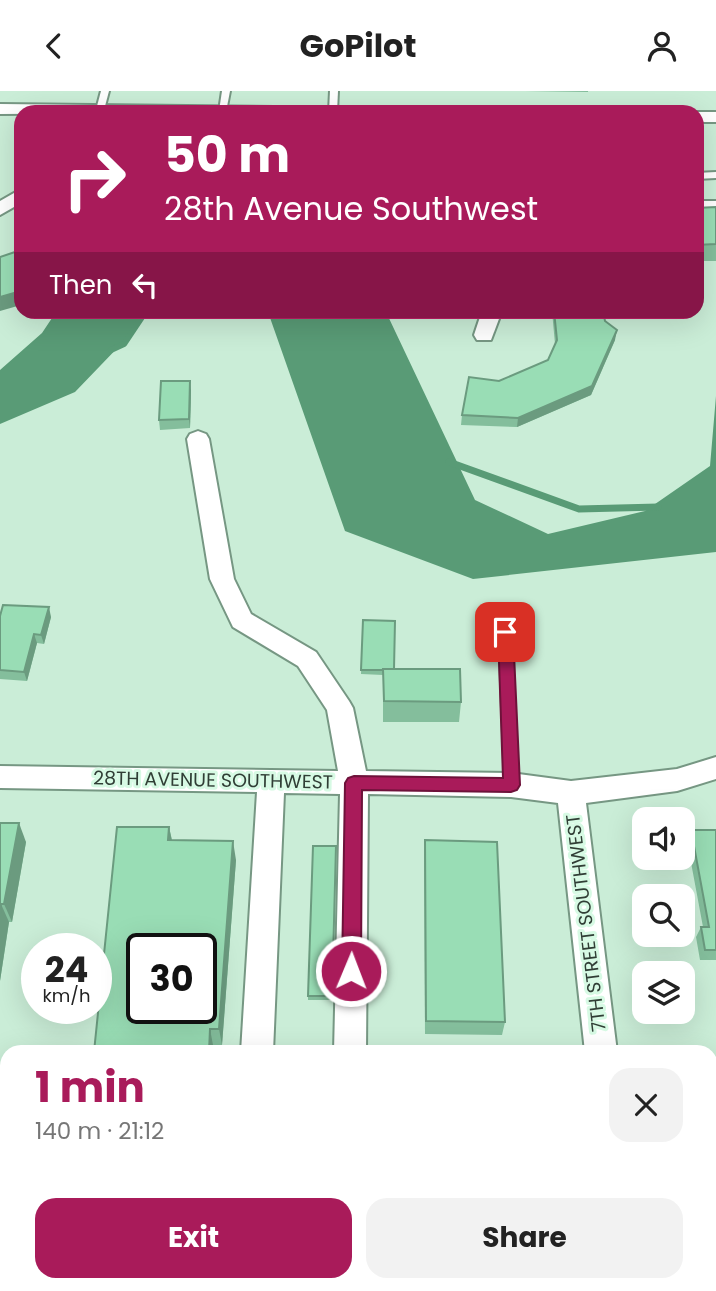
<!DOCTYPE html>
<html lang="en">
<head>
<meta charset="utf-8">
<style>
	body { margin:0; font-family:Poppins,sans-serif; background:#f2f2f2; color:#222; height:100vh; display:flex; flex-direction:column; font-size:26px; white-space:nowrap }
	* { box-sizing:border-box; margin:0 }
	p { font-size:23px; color:#767676 }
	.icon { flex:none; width:38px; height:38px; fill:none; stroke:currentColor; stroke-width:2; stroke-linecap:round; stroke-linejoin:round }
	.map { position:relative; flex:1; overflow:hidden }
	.side { position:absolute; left:0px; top:954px; width:718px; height:247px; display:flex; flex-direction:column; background:#fff; border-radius:21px 21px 0 0; box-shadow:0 7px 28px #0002 }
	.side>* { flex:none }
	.guide { position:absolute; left:14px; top:14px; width:690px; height:214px; border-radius:21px; box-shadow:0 7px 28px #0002; background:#a91b5a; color:#fff; overflow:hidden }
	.controls { position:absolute; left:632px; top:716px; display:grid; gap:14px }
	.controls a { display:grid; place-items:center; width:63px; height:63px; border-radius:14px; background:#fff; box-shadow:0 7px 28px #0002; font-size:35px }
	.speed { position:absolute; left:21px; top:842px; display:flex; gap:14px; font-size:35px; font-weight:700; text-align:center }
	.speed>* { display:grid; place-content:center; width:91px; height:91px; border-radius:50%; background:#fff; box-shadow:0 7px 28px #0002; line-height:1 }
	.speed small { font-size:18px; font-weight:400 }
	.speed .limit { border:4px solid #111; border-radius:10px; background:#fff; color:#111 }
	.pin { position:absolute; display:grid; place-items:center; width:60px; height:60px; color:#fff; margin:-30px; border-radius:14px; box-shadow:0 4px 10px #0006 }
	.me { position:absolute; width:77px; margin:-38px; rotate:1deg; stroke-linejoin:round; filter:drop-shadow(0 0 5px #0008) }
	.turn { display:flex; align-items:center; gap:24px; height:147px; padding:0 35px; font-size:32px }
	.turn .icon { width:91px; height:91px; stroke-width:2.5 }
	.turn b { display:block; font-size:49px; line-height:60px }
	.then { display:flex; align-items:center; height:66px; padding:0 35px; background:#0003; gap:14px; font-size:26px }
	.round { display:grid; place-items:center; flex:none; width:74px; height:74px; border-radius:21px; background:#f2f2f2 }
	.headline { display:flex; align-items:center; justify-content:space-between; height:119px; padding:0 35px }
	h1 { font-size:42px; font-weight:700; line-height:52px; color:#a91b5a }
	.button { display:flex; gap:14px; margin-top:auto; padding:14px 35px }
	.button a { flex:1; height:80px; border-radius:21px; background:#a91b5a; color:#fff; font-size:28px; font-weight:700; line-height:80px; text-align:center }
	.button a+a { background:#f2f2f2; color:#222 }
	header { display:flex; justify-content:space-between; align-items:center; height:91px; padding:0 35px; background:#fff; font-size:32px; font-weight:700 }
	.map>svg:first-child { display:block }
</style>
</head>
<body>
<header><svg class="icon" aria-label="back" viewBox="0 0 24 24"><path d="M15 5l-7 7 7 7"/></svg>GoPilot<svg class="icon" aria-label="person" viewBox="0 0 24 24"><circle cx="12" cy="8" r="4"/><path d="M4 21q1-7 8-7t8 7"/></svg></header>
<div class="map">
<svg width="716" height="1200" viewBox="0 0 716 1200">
	<rect width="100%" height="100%" fill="#caedd7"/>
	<g fill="#599b76">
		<polygon points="56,221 144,221 125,249 75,301 0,333 0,279 42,242"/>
		<polygon points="268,221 386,221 475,409 548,443 645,420 710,375 716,305 716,461 473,488 345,440"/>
	</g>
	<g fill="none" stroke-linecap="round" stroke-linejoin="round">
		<polyline stroke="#599b76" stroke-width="6" points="111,259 124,253 146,220"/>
		<polyline stroke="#599b76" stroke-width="7" points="449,371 579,418 658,416"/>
		<g stroke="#769783" stroke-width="4">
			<g id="lane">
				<polygon points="101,0 109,0 104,19 98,21 96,19"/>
				<polygon points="222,0 230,0 226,21 219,20"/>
				<polygon points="330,0 338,0 337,21 329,21"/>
				<polygon points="716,81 716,87 696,88 696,82"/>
				<rect x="696" y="110" width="20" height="6"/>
				<polygon points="505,537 511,541 517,694 516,698 511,699 506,698 505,694 499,541"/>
				<polygon points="46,1194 168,1194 167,1200 49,1200"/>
			</g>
		</g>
		<g stroke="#769783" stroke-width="4">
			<g id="street">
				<polygon points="0,13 274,16 283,21 0,23"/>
				<polygon points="695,21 716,21 716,31 696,31"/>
				<polygon points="21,98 21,112 0,124 0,110"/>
				<polygon points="482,220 502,220 491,249 477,249 474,244"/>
				<polygon points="198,340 206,343 209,348 234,488 251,523 316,561 349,610 353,617 366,680 511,682 571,690 677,678 716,666 716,688 677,700 586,712 617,961 585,961 558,712 511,706 368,703 366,961 334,961 340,703 284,702 273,961 241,961 257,701 0,697 0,675 338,680 327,619 298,575 233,536 210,488 187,348 190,343"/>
				<polygon points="610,1194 645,1194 647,1200 611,1200"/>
			</g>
		</g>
		<use href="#lane" fill="#fff" fill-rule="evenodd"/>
		<use href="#street" fill="#fff" fill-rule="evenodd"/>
	</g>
	<g fill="#84be9c">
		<polygon points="525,0 588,0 588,1"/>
		<polygon points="716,116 716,170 696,170 696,117"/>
		<polygon points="552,220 603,220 605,230 615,249 591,304 517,336 461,334 462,324 499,290 548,269 555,253"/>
		<polygon points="191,299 190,337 160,339 159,329"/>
		<polygon points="0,525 51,526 44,553 37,552 27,590 0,588"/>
		<polygon points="363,529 394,578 461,611 459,631 383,631 383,584 361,583"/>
		<polygon points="0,732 26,751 12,831 9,831 0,890"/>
		<polygon points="169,736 172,749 236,769 222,954 213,954 213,961 94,961"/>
		<polygon points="691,739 716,739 716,869 700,869 696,846 701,836 703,836 687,750"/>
		<polygon points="425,749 505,931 502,944 425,943 424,764"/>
		<polygon points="336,755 333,909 308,909 308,905"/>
	</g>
	<g fill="#6b9b7f">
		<polygon points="21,189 21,214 0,220 0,206 18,190"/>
		<polygon points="617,239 615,249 591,304 517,336 518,327"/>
		<polygon points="190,290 191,299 190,337 189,328"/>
		<polygon points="49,516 51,526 44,553 41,544"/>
		<polygon points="34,543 37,552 27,590 24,581"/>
		<polygon points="19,732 26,751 12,831 4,813"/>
		<polygon points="169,736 173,755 168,749"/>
		<polygon points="233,750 236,769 222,954 219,938"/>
		<polygon points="1,813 9,831 0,890 0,822"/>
		<polygon points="210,938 213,954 213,961 209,961"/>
		<polygon points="7,1172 7,1194 11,1194 10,1200 3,1200"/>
	</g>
	<g fill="#99ddb5" stroke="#6b9b7f" stroke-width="2" fill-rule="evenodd">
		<polygon points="716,116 716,153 696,154 696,117"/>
		<polygon points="21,159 21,189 18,190 21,194 21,200 0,206 0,166"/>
		<polygon points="554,220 603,220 605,230 617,239 592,295 518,327 462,324 469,286 499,290 548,269 557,249"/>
		<polygon points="161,290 190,290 189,328 159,329"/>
		<polygon points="3,514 49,516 41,544 34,543 24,581 0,579 0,525"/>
		<polygon points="363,529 395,530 394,578 383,578 383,579 361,579"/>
		<polygon points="383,578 460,578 461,611 384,610"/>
		<polygon points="0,732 19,732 4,813 1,813 0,822"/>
		<path d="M117 736H169L168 749 233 750 219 938H210L209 961H94ZM142 858H201V917H142Z"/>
		<polygon points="691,739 716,739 716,859 705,859 701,836 709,836"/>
		<polygon points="425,749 497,751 505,931 426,930"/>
		<polygon points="313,755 336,755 332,905 308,905"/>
		<polygon points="0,1121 7,1121 7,1172 3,1200 0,1200"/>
		<polygon points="417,1194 530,1194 531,1200 417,1200"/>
	</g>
	<polygon fill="#a91b5a" stroke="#6e123a" stroke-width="2" points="505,535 513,541 520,694 517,699 511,701 362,699 361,880 358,886 351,889 345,886 342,880 345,692 348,687 354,685 503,687 498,541"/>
	<g text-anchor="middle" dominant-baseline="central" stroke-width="6" stroke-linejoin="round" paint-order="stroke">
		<g font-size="19" fill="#303e35" stroke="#d7fae4">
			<text transform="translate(213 689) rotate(1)">28TH AVENUE SOUTHWEST</text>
			<text transform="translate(586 832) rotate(-97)">7TH STREET SOUTHWEST</text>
		</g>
	</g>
</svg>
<div class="controls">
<a><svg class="icon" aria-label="sound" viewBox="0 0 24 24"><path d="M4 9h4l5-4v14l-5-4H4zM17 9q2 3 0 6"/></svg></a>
<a><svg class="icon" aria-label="search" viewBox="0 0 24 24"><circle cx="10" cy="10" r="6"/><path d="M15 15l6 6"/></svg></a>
<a><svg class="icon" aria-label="layers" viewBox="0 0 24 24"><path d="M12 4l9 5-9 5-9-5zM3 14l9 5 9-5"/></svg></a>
</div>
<div class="speed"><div>24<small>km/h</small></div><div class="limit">30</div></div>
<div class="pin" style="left:505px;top:541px;background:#d93025"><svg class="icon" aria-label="arrive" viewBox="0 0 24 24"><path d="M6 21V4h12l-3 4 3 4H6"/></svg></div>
<svg class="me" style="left:351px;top:880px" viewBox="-20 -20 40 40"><circle r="17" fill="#a91b5a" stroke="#fff" stroke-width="3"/><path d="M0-11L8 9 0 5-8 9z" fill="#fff"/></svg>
<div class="guide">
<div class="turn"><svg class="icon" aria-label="right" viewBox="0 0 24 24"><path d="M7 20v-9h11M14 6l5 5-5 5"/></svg><div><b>50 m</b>28th Avenue Southwest</div></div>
<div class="then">Then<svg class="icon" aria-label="left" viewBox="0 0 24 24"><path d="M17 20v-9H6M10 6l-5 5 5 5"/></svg></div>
</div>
<section class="side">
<div class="headline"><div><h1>1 min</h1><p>140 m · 21:12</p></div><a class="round"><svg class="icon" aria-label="close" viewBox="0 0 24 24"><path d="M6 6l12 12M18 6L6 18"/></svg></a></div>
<div class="button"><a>Exit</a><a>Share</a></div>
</section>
</div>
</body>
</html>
